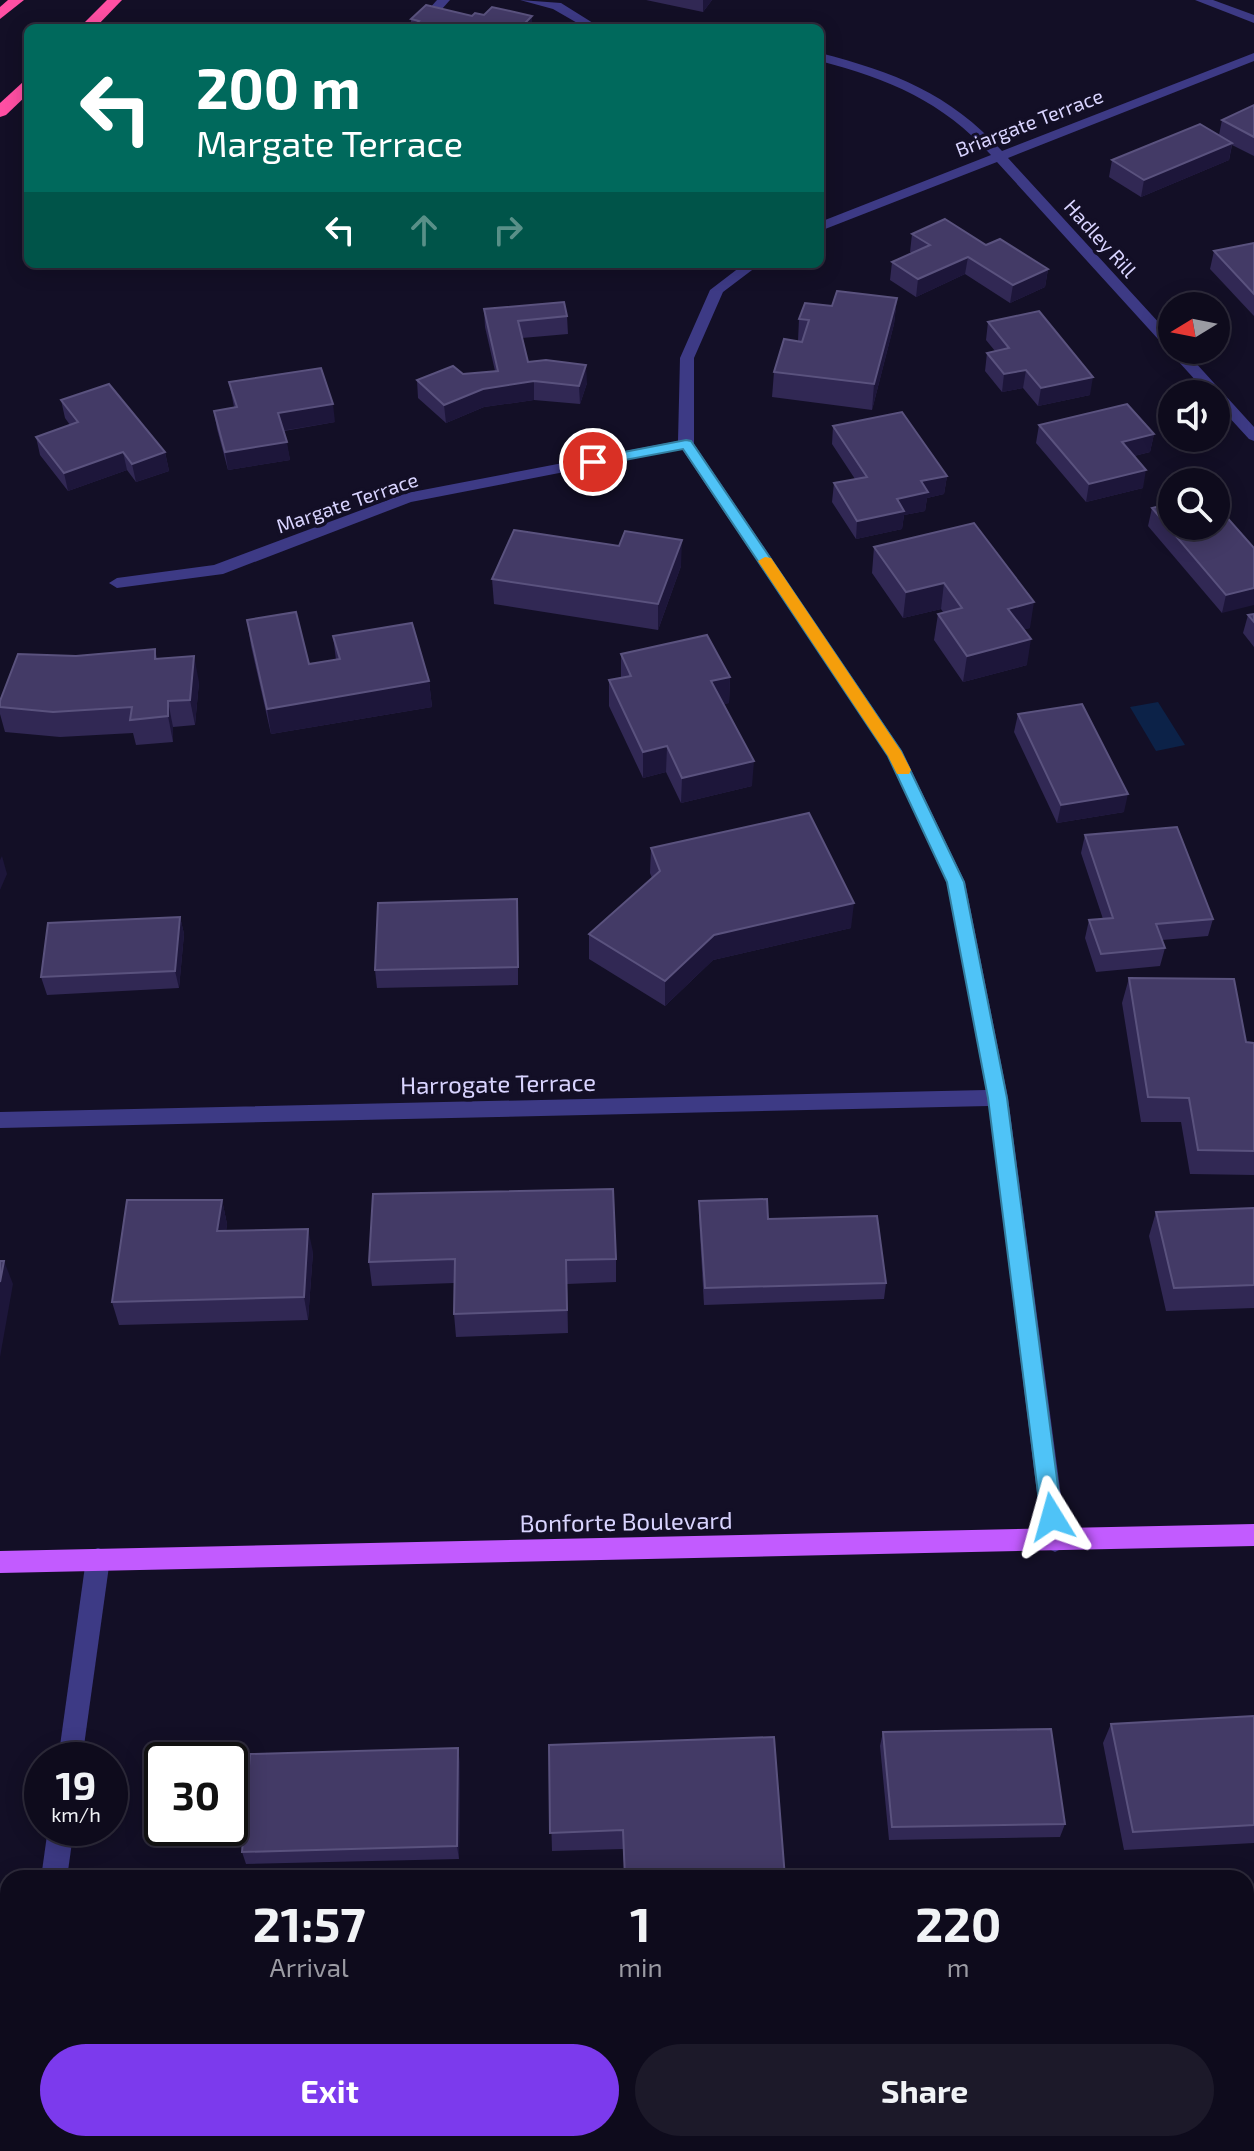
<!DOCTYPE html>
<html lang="en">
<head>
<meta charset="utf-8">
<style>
	body { margin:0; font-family:"Exo 2",sans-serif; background:#1c1929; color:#f1f3f6; height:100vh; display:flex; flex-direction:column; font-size:30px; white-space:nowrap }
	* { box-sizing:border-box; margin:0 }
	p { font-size:26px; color:#9b9ba3 }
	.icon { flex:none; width:44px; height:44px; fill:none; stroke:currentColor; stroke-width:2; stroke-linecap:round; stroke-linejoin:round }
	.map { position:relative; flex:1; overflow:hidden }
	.drawer { position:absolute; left:0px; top:1870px; width:1254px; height:282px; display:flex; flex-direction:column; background:#0e0b1c; border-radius:24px 24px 0 0; box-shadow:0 4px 20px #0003,0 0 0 2px #2e2b3b }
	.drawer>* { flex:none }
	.guide { position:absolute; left:24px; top:24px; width:800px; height:244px; border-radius:12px; box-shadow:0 4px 20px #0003,0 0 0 2px #2e2b3b; background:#00695c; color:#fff; overflow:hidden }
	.needle { width:52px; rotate:260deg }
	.controls { position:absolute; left:1158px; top:292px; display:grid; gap:16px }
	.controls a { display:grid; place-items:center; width:72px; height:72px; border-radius:50%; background:#0e0b1c; box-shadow:0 4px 20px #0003,0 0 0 2px #2e2b3b; font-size:40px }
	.speed { position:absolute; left:24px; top:1742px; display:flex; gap:16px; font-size:40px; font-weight:700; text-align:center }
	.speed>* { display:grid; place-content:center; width:104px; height:104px; border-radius:50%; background:#0e0b1c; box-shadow:0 4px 20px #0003,0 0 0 2px #2e2b3b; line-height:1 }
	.speed small { font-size:20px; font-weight:400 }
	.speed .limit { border:4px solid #111; border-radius:12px; background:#fff; color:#111 }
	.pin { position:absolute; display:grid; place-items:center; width:68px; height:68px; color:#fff; margin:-34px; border:4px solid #fff; border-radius:50%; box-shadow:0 2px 8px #0007 }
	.me { position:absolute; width:88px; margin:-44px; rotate:352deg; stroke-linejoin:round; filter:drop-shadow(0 0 6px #0008) }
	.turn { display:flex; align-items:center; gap:28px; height:168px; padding:0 40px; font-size:36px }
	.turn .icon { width:104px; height:104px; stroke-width:2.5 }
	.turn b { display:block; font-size:56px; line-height:68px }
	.lanes { display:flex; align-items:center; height:76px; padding:0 40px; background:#0003; justify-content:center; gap:40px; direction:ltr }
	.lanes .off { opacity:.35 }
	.eta { display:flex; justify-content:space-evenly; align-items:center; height:136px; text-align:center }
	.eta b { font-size:48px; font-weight:700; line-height:56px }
	.primary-button { display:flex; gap:16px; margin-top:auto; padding:16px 40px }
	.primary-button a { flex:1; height:92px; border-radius:48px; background:#7c3aed; color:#fff; font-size:32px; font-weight:700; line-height:92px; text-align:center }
	.primary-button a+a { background:#1c1929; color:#f1f3f6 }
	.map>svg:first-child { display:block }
</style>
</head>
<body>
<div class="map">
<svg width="1254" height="2151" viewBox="0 0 1254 2151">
	<rect width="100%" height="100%" fill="#130f26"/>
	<polygon fill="#0c2248" points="1158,702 1185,745 1156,751 1130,707"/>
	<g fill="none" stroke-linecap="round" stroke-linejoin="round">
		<polyline stroke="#2fb8b0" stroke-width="6" stroke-dasharray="5 7" stroke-linecap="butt" points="0,2033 8,2033"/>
		<g fill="#3d3a85" fill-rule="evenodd">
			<polygon points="437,0 450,0 425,28 412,28"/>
			<polygon points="520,0 561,3 601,28 586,28 553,9"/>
			<polygon points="1195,0 1213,0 1254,15 1254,23"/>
			<path d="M820 53C894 72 949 93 1002 151L1254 53V61L1008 158 1172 337V350H1184L1254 427V441L1249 439 1216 403V394H1208L997 162 820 231V222L991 155C942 101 889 79 820 61Z"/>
			<polygon points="744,264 760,264 723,292 694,358 694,444 902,751 965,882 1008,1098 1067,1541 1063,1548 1055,1552 1047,1548 1043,1541 989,1106 0,1128 0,1112 986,1090 947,882 888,756 682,449 411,502 223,574 117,588 109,583 117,578 214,565 407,493 678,441 680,358 710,290"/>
			<polygon points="98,1548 106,1551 110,1559 82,1760 58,1760 86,1559 90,1551"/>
			<polygon points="48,1828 74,1828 67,1878 41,1878"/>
			<polygon points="8,2135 8,2144 32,2144 31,2151 3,2151"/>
		</g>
		<polygon fill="#c25bff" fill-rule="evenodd" points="1254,1524 1254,1546 0,1573 0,1551"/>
		<g fill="#ff4fa3" fill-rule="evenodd">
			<polygon points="8,0 24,0 0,19 0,7"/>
			<polygon points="107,0 122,0 95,28 79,28"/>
			<polygon points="28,80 28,94 6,115 0,117 0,103 23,82"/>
		</g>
	</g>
	<g fill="#312854">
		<polygon points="646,0 712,0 703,12"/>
		<polygon points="484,15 411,28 411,19"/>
		<polygon points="1254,105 1254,156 1232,145 1229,160 1141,197 1109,177 1112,160 1219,135 1222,120"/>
		<polygon points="912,234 986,245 1048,269 1045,287 1010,303 965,274 916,297 890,280 892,262 912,253 910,252"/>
		<polygon points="1254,243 1254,316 1210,269 1214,251"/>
		<polygon points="897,298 894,324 872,410 772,397 774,372 798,341 799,319 832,306"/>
		<polygon points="484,309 567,316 568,334 522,338 528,362 587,383 580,404 534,400 484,407 446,423 418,398 417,380 495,371 485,327"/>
		<polygon points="988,322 1090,395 1038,406 1023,388 1002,392 985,371 987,353 995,351 986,340"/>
		<polygon points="229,382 335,422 284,431 290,460 228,470 217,429 214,411 234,407"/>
		<polygon points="61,400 165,452 169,471 136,482 127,470 68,491 40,455 36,437 70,425 65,418"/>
		<polygon points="1039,425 1154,434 1150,452 1134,456 1143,488 1086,502 1036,443"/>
		<polygon points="833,426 947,476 944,494 927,498 925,511 904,515 902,529 856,539 832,502 834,483 855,479 832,444"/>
		<polygon points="1152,508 1254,548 1222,613 1148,526"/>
		<polygon points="874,547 1030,628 1024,629 1027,665 963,682 934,640 938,614 943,612 941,609 903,618 872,573"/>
		<polygon points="681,566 658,630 494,604 492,579"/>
		<polygon points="1254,614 1254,647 1243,633 1248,615"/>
		<polygon points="247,620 309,664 336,660 333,636 429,681 432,707 271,734 251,646"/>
		<polygon points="155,649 157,659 199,682 195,725 173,727 173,742 136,745 133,733 60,737 5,732 0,714 0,701 76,656"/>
		<polygon points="621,654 730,677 729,703 723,704 752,786 681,803 666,772 643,778 609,706 609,680 621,678"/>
		<polygon points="1018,714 1124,812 1057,823 1014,732"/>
		<polygon points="1085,835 1213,919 1208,936 1162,940 1165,948 1160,966 1096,972 1085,938 1089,920 1103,919 1081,853"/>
		<polygon points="651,848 851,928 713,960 665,1006 589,959 589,934 652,878 650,873"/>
		<polygon points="180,917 184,934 179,988 47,995 41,977"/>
		<polygon points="518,917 518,985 377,988 375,970"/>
		<polygon points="1129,978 1246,1042 1254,1043 1254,1175 1190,1174 1181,1122 1141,1122 1122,1003"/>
		<polygon points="373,1194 616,1259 616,1282 567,1284 568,1333 456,1337 454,1314 454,1283 372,1286 369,1262"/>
		<polygon points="222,1200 227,1224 226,1231 313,1252 308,1320 119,1325 112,1302"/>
		<polygon points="699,1201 768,1219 886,1283 884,1299 704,1305 699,1218"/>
		<polygon points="1254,1208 1254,1308 1166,1311 1149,1236 1156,1212"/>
		<polygon points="1254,1716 1254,1843 1124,1850 1103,1743 1111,1724"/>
		<polygon points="883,1732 1065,1824 1060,1837 889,1840 880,1746"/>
		<polygon points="549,1745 785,1878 625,1878 623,1849 552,1851"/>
		<polygon points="460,1762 459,1859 246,1864 242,1852"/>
		<polygon points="1119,2144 1246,2144 1254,2151 1114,2151"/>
	</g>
	<g fill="#1d163a">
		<polygon points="703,0 712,0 703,12"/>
		<polygon points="532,16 532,28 520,28"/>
		<polygon points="1232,143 1229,160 1141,197 1144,180"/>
		<polygon points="968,257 965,274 916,297 918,279"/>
		<polygon points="1048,269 1045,287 1010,303 1013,285"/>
		<polygon points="897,298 894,324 872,410 874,384"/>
		<polygon points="586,365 587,383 580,404 579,386"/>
		<polygon points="1026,370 1023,388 1002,392 1004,374"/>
		<polygon points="1093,377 1090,395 1038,406 1041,388"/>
		<polygon points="534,381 534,400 484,407 446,423 444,405 483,389"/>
		<polygon points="333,404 335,422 281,431 278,413"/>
		<polygon points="1154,434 1150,452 1118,460 1122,442"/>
		<polygon points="287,442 290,460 228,470 225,452"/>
		<polygon points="123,452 127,470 68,491 64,473"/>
		<polygon points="165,452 169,471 136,482 132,464"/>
		<polygon points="1146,470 1143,488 1086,502 1089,484"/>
		<polygon points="947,476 944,494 927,498 925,511 904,515 902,529 856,539 857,521 897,499 921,481"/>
		<polygon points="682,540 681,566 658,630 658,604"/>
		<polygon points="944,583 941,609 903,618 906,592"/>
		<polygon points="1254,588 1254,605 1222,613 1226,595"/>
		<polygon points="1034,602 1030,628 1004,635 1008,609"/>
		<polygon points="1031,639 1027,665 963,682 967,656"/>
		<polygon points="194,656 199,682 195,725 190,700"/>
		<polygon points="730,677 729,703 710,707 711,681"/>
		<polygon points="429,681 432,707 271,734 267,709"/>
		<polygon points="168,701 173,727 173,742 168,716"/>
		<polygon points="667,746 666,772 643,778 643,752"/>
		<polygon points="754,761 752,786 681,803 682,778"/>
		<polygon points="1128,794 1124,812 1057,823 1061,805"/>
		<polygon points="2,856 7,874 0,890 0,860"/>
		<polygon points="854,903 851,928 713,960 665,1006 665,981 714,935"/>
		<polygon points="180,917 184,934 179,988 175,971"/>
		<polygon points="222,1200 227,1224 223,1255 217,1231"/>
		<polygon points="308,1229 313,1252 308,1320 304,1297"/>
		<polygon points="4,1261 13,1284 0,1357 0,1282"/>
		<polygon points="458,1748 460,1762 459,1859 457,1846"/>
	</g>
	<g fill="#433a66" stroke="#5a527e" stroke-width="2">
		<polygon points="426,5 472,16 475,13 484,15 492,7 532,16 520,28 412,28 419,21 411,19"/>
		<polygon points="1254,105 1254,137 1222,120"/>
		<polygon points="1200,124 1232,143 1144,180 1112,160"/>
		<polygon points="945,219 986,245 1000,239 1048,269 1013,285 968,257 918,279 892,262 930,245 912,234"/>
		<polygon points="1254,243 1254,294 1214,251"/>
		<polygon points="837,291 897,298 874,384 774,372 784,339 802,342 809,320 799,319 805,303 832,306"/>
		<polygon points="564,302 567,316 518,321 528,362 546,360 586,365 579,386 534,381 483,389 444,405 417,380 453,366 463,374 498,371 484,309"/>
		<polygon points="1039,311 1093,377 1041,388 1026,370 1004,374 987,353 1009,348 988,322"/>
		<polygon points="321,368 333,404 278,413 287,442 225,452 214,411 237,407 229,382"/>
		<polygon points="109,384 165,452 132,464 123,452 64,473 36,437 78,422 61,400"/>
		<polygon points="1127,404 1154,434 1122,442 1146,470 1089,484 1039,425"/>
		<polygon points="902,412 947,476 921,481 928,492 897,499 904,511 857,521 834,483 867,477 833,426"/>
		<polygon points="1172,503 1172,526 1216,526 1216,505 1254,548 1254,588 1226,595 1152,508"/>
		<polygon points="974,523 1034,602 1008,609 1031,639 967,656 938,614 962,608 944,583 906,592 874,547"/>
		<polygon points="514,530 619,546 625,531 682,540 658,604 492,579"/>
		<polygon points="296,612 309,664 340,659 333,636 412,623 429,681 267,709 247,620"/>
		<polygon points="1254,614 1254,622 1248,615"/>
		<polygon points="707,635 730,677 711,681 754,761 682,778 667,746 643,752 609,680 631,676 621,654"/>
		<polygon points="155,649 155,659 194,656 190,700 168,701 168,716 130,720 132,707 53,712 0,707 0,701 18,654 76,656"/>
		<polygon points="1082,704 1128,794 1061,805 1018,714"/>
		<polygon points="809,813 854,903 714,935 665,981 589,934 660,871 651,848"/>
		<polygon points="1177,827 1213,919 1156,924 1165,948 1101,954 1089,920 1113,918 1085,835"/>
		<polygon points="517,899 518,967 375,970 378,903"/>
		<polygon points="180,917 175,971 41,977 48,923"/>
		<polygon points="1129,978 1234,979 1246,1042 1254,1043 1254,1151 1198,1150 1189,1098 1148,1097"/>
		<polygon points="613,1189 616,1259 566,1260 567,1310 454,1314 455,1259 369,1262 373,1194"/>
		<polygon points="767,1199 768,1219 877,1216 886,1283 705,1288 699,1201"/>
		<polygon points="127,1200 222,1200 217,1231 308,1229 304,1297 112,1302"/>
		<polygon points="1254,1208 1254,1285 1174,1288 1156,1212"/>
		<polygon points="0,1261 4,1261 0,1282"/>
		<polygon points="1254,1716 1254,1825 1133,1832 1111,1724"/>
		<polygon points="1051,1729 1065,1824 892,1827 883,1732"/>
		<polygon points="774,1737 785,1878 625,1878 623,1830 550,1833 549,1745"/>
		<polygon points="458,1748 457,1846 242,1852 250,1754"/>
		<polygon points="1254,2094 1254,2151 1122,2151 1121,2144 1246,2144 1246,2095"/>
		<polygon points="206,2144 362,2144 362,2147 411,2146 411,2151 205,2151"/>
		<polygon points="761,2144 836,2144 850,2151 758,2151"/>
	</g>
	<polygon fill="#4fc3f7" stroke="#337fa1" stroke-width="2" points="686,440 691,441 901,751 964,882 1007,1098 1062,1517 1059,1524 1052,1527 1044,1524 1041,1517 988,1098 947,882 888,756 683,449 593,466 586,462 593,458"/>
	<polygon fill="#f59e0b" points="765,557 771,558 901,751 911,770 909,774 897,774 888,756 758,561"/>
	<g text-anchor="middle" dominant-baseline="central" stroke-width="7" stroke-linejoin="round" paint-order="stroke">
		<g font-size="20" fill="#d9d4ff" stroke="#130f26">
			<text transform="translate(1029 122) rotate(-21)">Briargate Terrace</text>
			<text transform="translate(1101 238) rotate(48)">Hadley Rill</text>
			<text transform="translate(347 502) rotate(-19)">Margate Terrace</text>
		</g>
		<g font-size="24" fill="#d9d4ff" stroke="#130f26">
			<text transform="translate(498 1083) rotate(-1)">Harrogate Terrace</text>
			<text transform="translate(626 1521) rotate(-1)">Bonforte Boulevard</text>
		</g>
	</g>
</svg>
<div class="controls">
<a><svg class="needle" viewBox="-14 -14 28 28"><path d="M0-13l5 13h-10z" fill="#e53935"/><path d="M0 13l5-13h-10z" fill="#9b9ba3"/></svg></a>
<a><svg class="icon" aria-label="sound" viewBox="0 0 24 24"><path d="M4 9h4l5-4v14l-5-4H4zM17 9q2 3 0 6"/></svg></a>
<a><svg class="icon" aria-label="search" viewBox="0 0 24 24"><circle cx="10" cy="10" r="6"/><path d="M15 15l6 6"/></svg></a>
</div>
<div class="speed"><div>19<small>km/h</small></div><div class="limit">30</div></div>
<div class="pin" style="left:593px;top:462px;background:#d93025"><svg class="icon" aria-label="arrive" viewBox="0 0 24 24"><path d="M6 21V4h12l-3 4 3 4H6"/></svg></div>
<svg class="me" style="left:1052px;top:1517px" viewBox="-20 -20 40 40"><path d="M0-17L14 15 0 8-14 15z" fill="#4fc3f7" stroke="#fff" stroke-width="4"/></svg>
<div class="guide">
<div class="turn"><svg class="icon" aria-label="left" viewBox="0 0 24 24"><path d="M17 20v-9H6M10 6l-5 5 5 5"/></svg><div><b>200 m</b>Margate Terrace</div></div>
<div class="lanes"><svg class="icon" aria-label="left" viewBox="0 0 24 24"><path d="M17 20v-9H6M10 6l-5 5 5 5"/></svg><svg class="icon off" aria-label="ahead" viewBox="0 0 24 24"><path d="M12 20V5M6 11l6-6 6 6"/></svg><svg class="icon off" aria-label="right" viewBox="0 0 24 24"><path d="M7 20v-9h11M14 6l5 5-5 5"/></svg></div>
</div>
<section class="drawer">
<div class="eta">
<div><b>21:57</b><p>Arrival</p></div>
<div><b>1</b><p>min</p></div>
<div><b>220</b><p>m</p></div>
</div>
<div class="primary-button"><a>Exit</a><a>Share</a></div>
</section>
</div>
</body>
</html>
